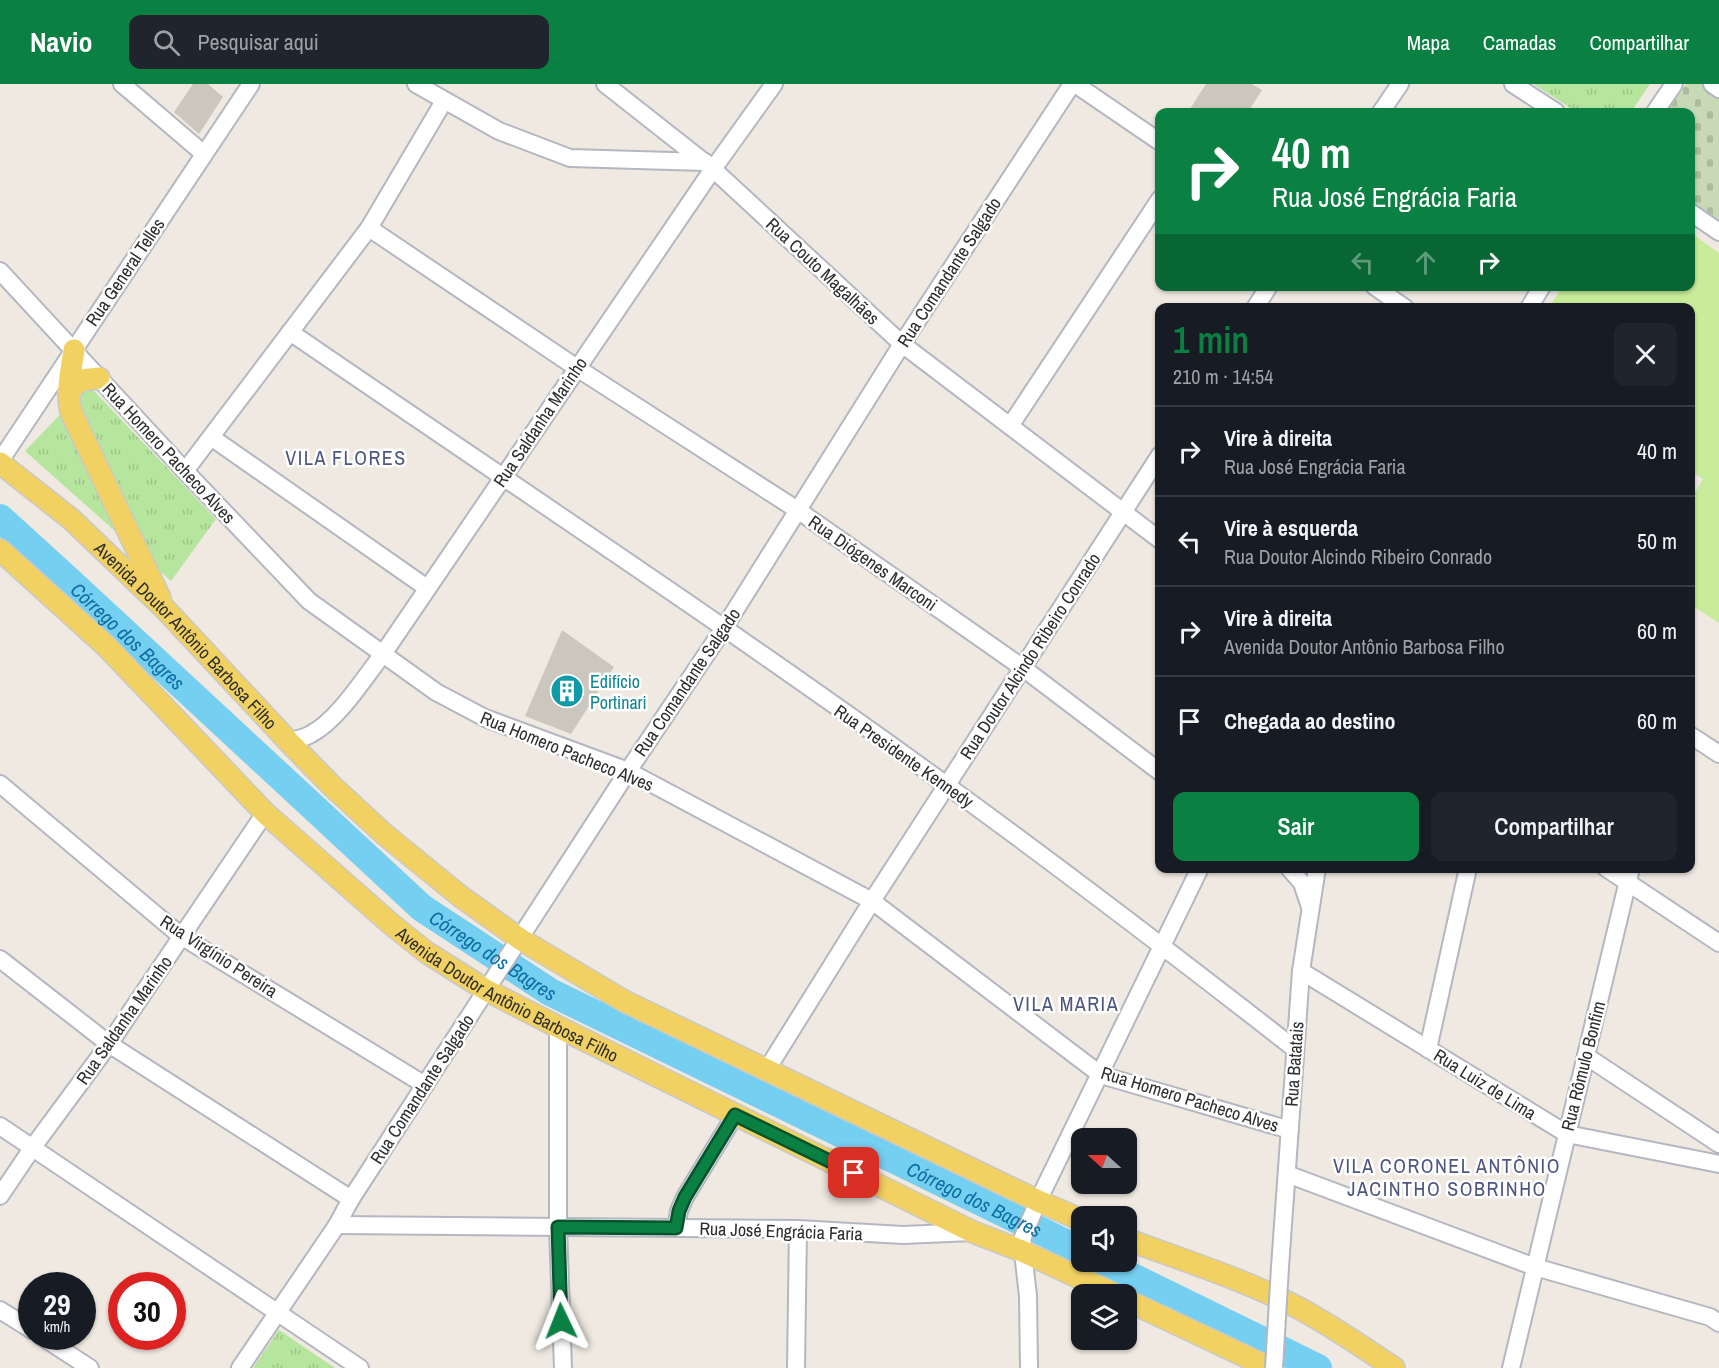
<!DOCTYPE html>
<html lang="pt">
<head>
<meta charset="utf-8">
<style>
	body { margin:0; font-family:"Archivo Narrow",sans-serif; background:#20242c; color:#f1f3f6; height:100vh; display:flex; flex-direction:column; font-size:22px; white-space:nowrap }
	* { box-sizing:border-box; margin:0 }
	p { font-size:20px; color:#9ea1a6 }
	.icon { flex:none; width:33px; height:33px; fill:none; stroke:currentColor; stroke-width:2; stroke-linecap:round; stroke-linejoin:round }
	.map { position:relative; flex:1; overflow:hidden }
	.sheet { position:absolute; left:1155px; top:219px; width:540px; height:570px; display:flex; flex-direction:column; background:#171b24; border-radius:12px; box-shadow:0 2px 4px #0004 }
	.sheet>* { flex:none }
	.banner { position:absolute; left:1155px; top:24px; width:540px; height:183px; border-radius:12px; box-shadow:0 2px 4px #0004; background:#0b8043; color:#fff; overflow:hidden }
	.needle { width:39px; rotate:291deg }
	.controls { position:absolute; left:1071px; top:1044px; display:grid; gap:12px }
	.controls a { display:grid; place-items:center; width:66px; height:66px; border-radius:12px; background:#171b24; box-shadow:0 2px 4px #0004; font-size:30px }
	.speed { position:absolute; left:18px; top:1188px; display:flex; gap:12px; font-size:30px; font-weight:700; text-align:center }
	.speed>* { display:grid; place-content:center; width:78px; height:78px; border-radius:50%; background:#171b24; box-shadow:0 2px 4px #0004; line-height:1 }
	.speed small { font-size:15px; font-weight:400 }
	.speed .limit { border:9px solid #d22; background:#fff; color:#111 }
	.pin { position:absolute; display:grid; place-items:center; width:51px; height:51px; color:#fff; margin:-26px; border-radius:12px; box-shadow:0 3px 9px #0006 }
	.me { position:absolute; width:66px; margin:-33px; rotate:358deg; stroke-linejoin:round; filter:drop-shadow(0 0 4px #0008) }
	.turn { display:flex; align-items:center; gap:21px; height:126px; padding:0 18px; font-size:27px }
	.turn .icon { width:78px; height:78px; stroke-width:2.5 }
	.turn b { display:block; font-size:42px; line-height:51px }
	.lanes { display:flex; align-items:center; height:57px; padding:0 18px; background:#0003; justify-content:center; gap:30px; direction:ltr }
	.lanes .off { opacity:.35 }
	.round { display:grid; place-items:center; flex:none; width:63px; height:63px; border-radius:12px; background:#20242c }
	.head { display:flex; align-items:center; justify-content:space-between; height:102px; padding:0 18px }
	h1 { font-size:36px; font-weight:600; line-height:45px; color:#0b8043 }
	.cta { display:flex; gap:12px; margin-top:auto; padding:12px 18px }
	.cta a { flex:1; height:69px; border-radius:12px; background:#0b8043; color:#fff; font-size:24px; font-weight:600; line-height:69px; text-align:center }
	.cta a+a { background:#20242c; color:#f1f3f6 }
	ul { padding:0; list-style:none }
	li { display:flex; align-items:center; gap:18px; height:90px; padding:0 18px; border-top:2px solid #363941 }
	li div { flex:1 }
	li b { display:block; font-size:22px }
	li em { font-style:normal }
	header { display:flex; align-items:center; gap:36px; box-sizing:border-box; height:84px; padding:0 30px; background:#0b8043; color:#fff }
	header strong { font-size:28px }
	nav { display:flex; gap:33px; margin-inline-start:auto; font-size:21px }
	.search { width:420px; height:54px; background:#20242c; display:flex; align-items:center; gap:15px; box-sizing:border-box; padding:0 21px; border-radius:12px; color:#9ea1a6; font-size:22px }
	.map>svg:first-child { display:block }
</style>
</head>
<body>
<header>
<strong>Navio</strong>
<div class="search"><svg class="icon" aria-label="search" viewBox="0 0 24 24"><circle cx="10" cy="10" r="6"/><path d="M15 15l6 6"/></svg>Pesquisar aqui</div>
<nav><a>Mapa</a><a>Camadas</a><a>Compartilhar</a></nav>
</header>
<div class="map">
<svg width="1719" height="1284" viewBox="0 0 1719 1284">
	<defs>
		<pattern id="cemetery-stones" width="16" height="16" patternUnits="userSpaceOnUse" patternTransform="scale(1.5)"><rect width="16" height="16" fill="#c8d9b8"/><path d="M2 7V4a2 2 0 0 1 4 0v3zM10 15v-3a2 2 0 0 1 4 0v3z" fill="#acbb9e"/></pattern>
		<pattern id="park-tufts" width="24" height="20" patternUnits="userSpaceOnUse" patternTransform="scale(1.5)"><rect width="24" height="20" fill="#b6e59e"/><path d="M3 7l-1-3M5 7V3M7 7l1-3M15 17l-1-3M17 17v-4M19 17l1-3" fill="none" stroke="#9dc588"/></pattern>
	</defs>
	<rect width="100%" height="100%" fill="#efe9e1"/>
	<polygon fill="url(#cemetery-stones)" points="1686,0 1719,0 1719,138 1691,118 1690,28 1667,28"/>
	<g fill="url(#park-tufts)">
		<polygon points="1533,0 1650,0 1631,28 1577,28"/>
		<polygon points="91,304 216,435 171,497 25,367 77,313"/>
		<polygon points="279,1246 335,1284 253,1284"/>
	</g>
	<polygon fill="#c9ec9a" points="1691,149 1719,169 1719,539 1691,521 1691,415 1703,395 1691,387 1690,224 1549,223 1562,203 1690,202"/>
	<g fill="none" stroke-linecap="round" stroke-linejoin="round">
		<g stroke="#75cff0" stroke-width="28">
			<path id="s1" d="M0 434 65 493 422 824 550 908 1082 1167"/>
			<polyline points="1102,1178 1318,1284"/>
		</g>
	</g>
	<g fill="#cbc7bf">
		<polygon points="193,0 208,0 223,13 199,50 174,28"/>
		<polygon points="1206,0 1252,0 1262,6 1248,28 1188,28"/>
		<polygon points="562,546 614,583 571,650 525,632"/>
	</g>
	<g fill="none" stroke-linecap="round" stroke-linejoin="round">
		<g stroke="#b4b7c1" stroke-width="20">
			<g id="minor">
				<polyline points="122,0 204,70"/>
				<polyline points="416,0 499,47 570,74 705,78"/>
				<polyline points="605,0 713,85 902,260 1160,456"/>
				<polyline points="1075,0 1160,58"/>
				<polyline points="1513,0 1556,28"/>
				<polyline points="1712,0 1719,5"/>
				<polyline points="1381,28 1400,0"/>
				<polyline points="1655,28 1674,0"/>
				<polyline points="1690,128 1719,148"/>
				<polyline points="369,144 577,284 799,427 1023,584 1160,688"/>
				<polyline points="0,187 185,387 309,517 436,608 485,634 628,687 872,817 1101,991 1290,1046"/>
				<polyline points="1374,202 1405,224"/>
				<polyline points="1255,224 1269,202"/>
				<polyline points="1529,224 1542,202"/>
				<path d="M290 248C510 399 733 546 949 703 1066 788 1181 876 1295 965"/>
				<polyline points="1010,342 1160,115"/>
				<polyline points="211,353 427,504"/>
				<polyline points="0,377 251,0"/>
				<polyline points="185,387 369,144 444,17"/>
				<polyline points="1690,651 1719,670"/>
				<path d="M289 658C296 655 305 654 311 650 338 636 364 594 383 570L713 85 774 0"/>
				<polyline points="0,700 181,852 425,1001"/>
				<polyline points="1289,784 1302,799 1310,823"/>
				<polyline points="1606,784 1719,859"/>
				<polyline points="0,875 109,960 351,1115"/>
				<polyline points="1301,887 1567,1050 1719,1080"/>
				<polyline points="558,943 558,1143 563,1284"/>
				<polyline points="1428,965 1468,784"/>
				<polyline points="1586,972 1719,1060"/>
				<polyline points="766,987 872,817 1160,371"/>
				<polyline points="0,1042 360,1284"/>
				<polyline points="1287,1090 1535,1183 1710,1233 1719,1239"/>
				<polyline points="0,1112 33,1063 109,960 265,729"/>
				<polyline points="337,1141 798,1145 903,1151 972,1148"/>
				<polyline points="676,1144 679,1127 685,1113 735,1031"/>
				<polyline points="1280,1183 1301,887 1317,784"/>
				<polyline points="0,1226 32,1246"/>
				<polyline points="41,1252 90,1284"/>
				<polyline points="240,1284 337,1141 351,1115 628,687 724,544 902,260 1072,0"/>
				<polyline points="796,1284 798,1145"/>
				<polyline points="1029,1284 1028,1212 1022,1160 1023,1153 1038,1117 1200,784"/>
				<polyline points="1511,1284 1631,784"/>
			</g>
		</g>
		<g stroke="#c9c9c9" stroke-width="24">
			<g id="major">
				<path d="M74 266C71 287 66 308 71 328L160 514"/>
				<polyline points="69,305 82,296 99,294"/>
				<path id="s2" d="M0 379 71 435 165 525 289 658 332 702 384 750 460 812 520 855 624 917 1038 1117 1082 1136"/>
				<path id="s3" d="M0 466 106 562 265 729 391 840 426 868 486 906 558 943 973 1148 1022 1167 1114 1210"/>
				<path d="M1126 1155C1182 1176 1240 1194 1293 1221 1328 1239 1361 1262 1394 1284"/>
				<polyline points="1126,1216 1270,1284"/>
			</g>
		</g>
		<use href="#minor" stroke="#fff" stroke-width="16"/>
		<use href="#major" stroke="#f2d163" stroke-width="21"/>
		<g stroke="#b4b7c1" stroke-width="20" stroke-linecap="butt">
			<polyline id="minor-bridge" points="1274,1284 1280,1183"/>
		</g>
		<use href="#minor-bridge" stroke="#fff" stroke-width="16"/>
	</g>
	<g fill="none" stroke-linecap="round" stroke-linejoin="round">
		<g stroke="#07532c" stroke-width="15">
			<polyline id="route" points="561,1237 558,1143 676,1144 679,1127 685,1113 735,1031 854,1089"/>
		</g>
		<use href="#route" stroke="#0b8043" stroke-width="10"/>
	</g>
	<defs>
		<g id="building-disc" transform="scale(1.725)"><circle r="9.5" fill="#0f9aa8" stroke="#fff"/><path d="M-4-6H4V6H1V3H-1V6H-4ZM-2.5-4.3h1.7v1.8h-1.7ZM.8-4.3h1.7v1.8H.8ZM-2.5-1h1.7V.8h-1.7ZM.8-1h1.7V.8H.8Z" fill="#fff"/></g>
	</defs>
	<g fill-rule="evenodd">
		<use href="#building-disc" x="567" y="607"/>
	</g>
	<g text-anchor="middle" dominant-baseline="central" stroke-width="5" stroke-linejoin="round" paint-order="stroke">
		<g font-size="18" fill="#2e2e2e" stroke="#fff">
			<text transform="translate(823 187) rotate(43)">Rua Couto Magalhães</text>
			<text transform="translate(125 188) rotate(-56)">Rua General Telles</text>
			<text transform="translate(949 188) rotate(-57)">Rua Comandante Salgado</text>
			<text transform="translate(540 338) rotate(-56)">Rua Saldanha Marinho</text>
			<text transform="translate(169 369) rotate(47)">Rua Homero Pacheco Alves</text>
			<text transform="translate(873 479) rotate(35)">Rua Diógenes Marconi</text>
			<text stroke="none"><textPath href="#s2" startOffset="254">Avenida Doutor Antônio Barbosa Filho</textPath></text>
			<text transform="translate(1030 572) rotate(-57)">Rua Doutor Alcindo Ribeiro Conrado</text>
			<text transform="translate(687 598) rotate(-56)">Rua Comandante Salgado</text>
			<text transform="translate(567 667) rotate(22)">Rua Homero Pacheco Alves</text>
			<text transform="translate(904 672) rotate(35)">Rua Presidente Kennedy</text>
			<text transform="translate(219 872) rotate(33)">Rua Virgínio Pereira</text>
			<text stroke="none"><textPath href="#s3" startOffset="678">Avenida Doutor Antônio Barbosa Filho</textPath></text>
			<text transform="translate(124 936) rotate(-55)">Rua Saldanha Marinho</text>
			<text transform="translate(1294 980) rotate(-86)">Rua Batatais</text>
			<text transform="translate(1583 982) rotate(-76)">Rua Rômulo Bonfim</text>
			<text transform="translate(1485 1000) rotate(32)">Rua Luiz de Lima</text>
			<text transform="translate(422 1005) rotate(-57)">Rua Comandante Salgado</text>
			<text transform="translate(1190 1015) rotate(17)">Rua Homero Pacheco Alves</text>
			<text transform="translate(781 1147) rotate(2)">Rua José Engrácia Faria</text>
		</g>
		<g font-size="18" fill="#0d838f" stroke="#fff" text-anchor="start">
			<text x="590" y="597">Edifício<tspan x="590" dy="21">Portinari</tspan></text>
		</g>
		<g font-size="20" letter-spacing="1.5" fill="#4d5680" stroke="#fff">
			<text x="346" y="373">VILA FLORES</text>
			<text x="1066" y="919">VILA MARIA</text>
			<text x="1447" y="1081">VILA CORONEL ANTÔNIO<tspan x="1447" dy="23">JACINTHO SOBRINHO</tspan></text>
		</g>
		<g font-size="20" font-style="italic" fill="#0d6fa3" stroke="#fff">
			<text stroke="none"><textPath href="#s1" startOffset="174">Córrego dos Bagres</textPath></text>
			<text stroke="none"><textPath href="#s1" startOffset="660">Córrego dos Bagres</textPath></text>
			<text stroke="none"><textPath href="#s1" startOffset="1200">Córrego dos Bagres</textPath></text>
		</g>
	</g>
</svg>
<div class="controls">
<a><svg class="needle" viewBox="-14 -14 28 28"><path d="M0-13l5 13h-10z" fill="#e53935"/><path d="M0 13l5-13h-10z" fill="#9ea1a6"/></svg></a>
<a><svg class="icon" aria-label="sound" viewBox="0 0 24 24"><path d="M4 9h4l5-4v14l-5-4H4zM17 9q2 3 0 6"/></svg></a>
<a><svg class="icon" aria-label="layers" viewBox="0 0 24 24"><path d="M12 4l9 5-9 5-9-5zM3 14l9 5 9-5"/></svg></a>
</div>
<div class="speed"><div>29<small>km/h</small></div><div class="limit">30</div></div>
<div class="pin" style="left:854px;top:1089px;background:#d93025"><svg class="icon" aria-label="arrive" viewBox="0 0 24 24"><path d="M6 21V4h12l-3 4 3 4H6"/></svg></div>
<svg class="me" style="left:561px;top:1237px" viewBox="-20 -20 40 40"><path d="M0-17L14 15 0 8-14 15z" fill="#0b8043" stroke="#fff" stroke-width="4"/></svg>
<div class="banner">
<div class="turn"><svg class="icon" aria-label="right" viewBox="0 0 24 24"><path d="M7 20v-9h11M14 6l5 5-5 5"/></svg><div><b>40 m</b>Rua José Engrácia Faria</div></div>
<div class="lanes"><svg class="icon off" aria-label="left" viewBox="0 0 24 24"><path d="M17 20v-9H6M10 6l-5 5 5 5"/></svg><svg class="icon off" aria-label="ahead" viewBox="0 0 24 24"><path d="M12 20V5M6 11l6-6 6 6"/></svg><svg class="icon" aria-label="right" viewBox="0 0 24 24"><path d="M7 20v-9h11M14 6l5 5-5 5"/></svg></div>
</div>
<section class="sheet">
<div class="head"><div><h1>1 min</h1><p>210 m · 14:54</p></div><a class="round"><svg class="icon" aria-label="close" viewBox="0 0 24 24"><path d="M6 6l12 12M18 6L6 18"/></svg></a></div>
<ul>
<li><svg class="icon" aria-label="right" viewBox="0 0 24 24"><path d="M7 20v-9h11M14 6l5 5-5 5"/></svg><div><b>Vire à direita</b><p>Rua José Engrácia Faria</p></div><em>40 m</em></li>
<li><svg class="icon" aria-label="left" viewBox="0 0 24 24"><path d="M17 20v-9H6M10 6l-5 5 5 5"/></svg><div><b>Vire à esquerda</b><p>Rua Doutor Alcindo Ribeiro Conrado</p></div><em>50 m</em></li>
<li><svg class="icon" aria-label="right" viewBox="0 0 24 24"><path d="M7 20v-9h11M14 6l5 5-5 5"/></svg><div><b>Vire à direita</b><p>Avenida Doutor Antônio Barbosa Filho</p></div><em>60 m</em></li>
<li><svg class="icon" aria-label="arrive" viewBox="0 0 24 24"><path d="M6 21V4h12l-3 4 3 4H6"/></svg><div><b>Chegada ao destino</b></div><em>60 m</em></li>
</ul>
<div class="cta"><a>Sair</a><a>Compartilhar</a></div>
</section>
</div>
</body>
</html>
